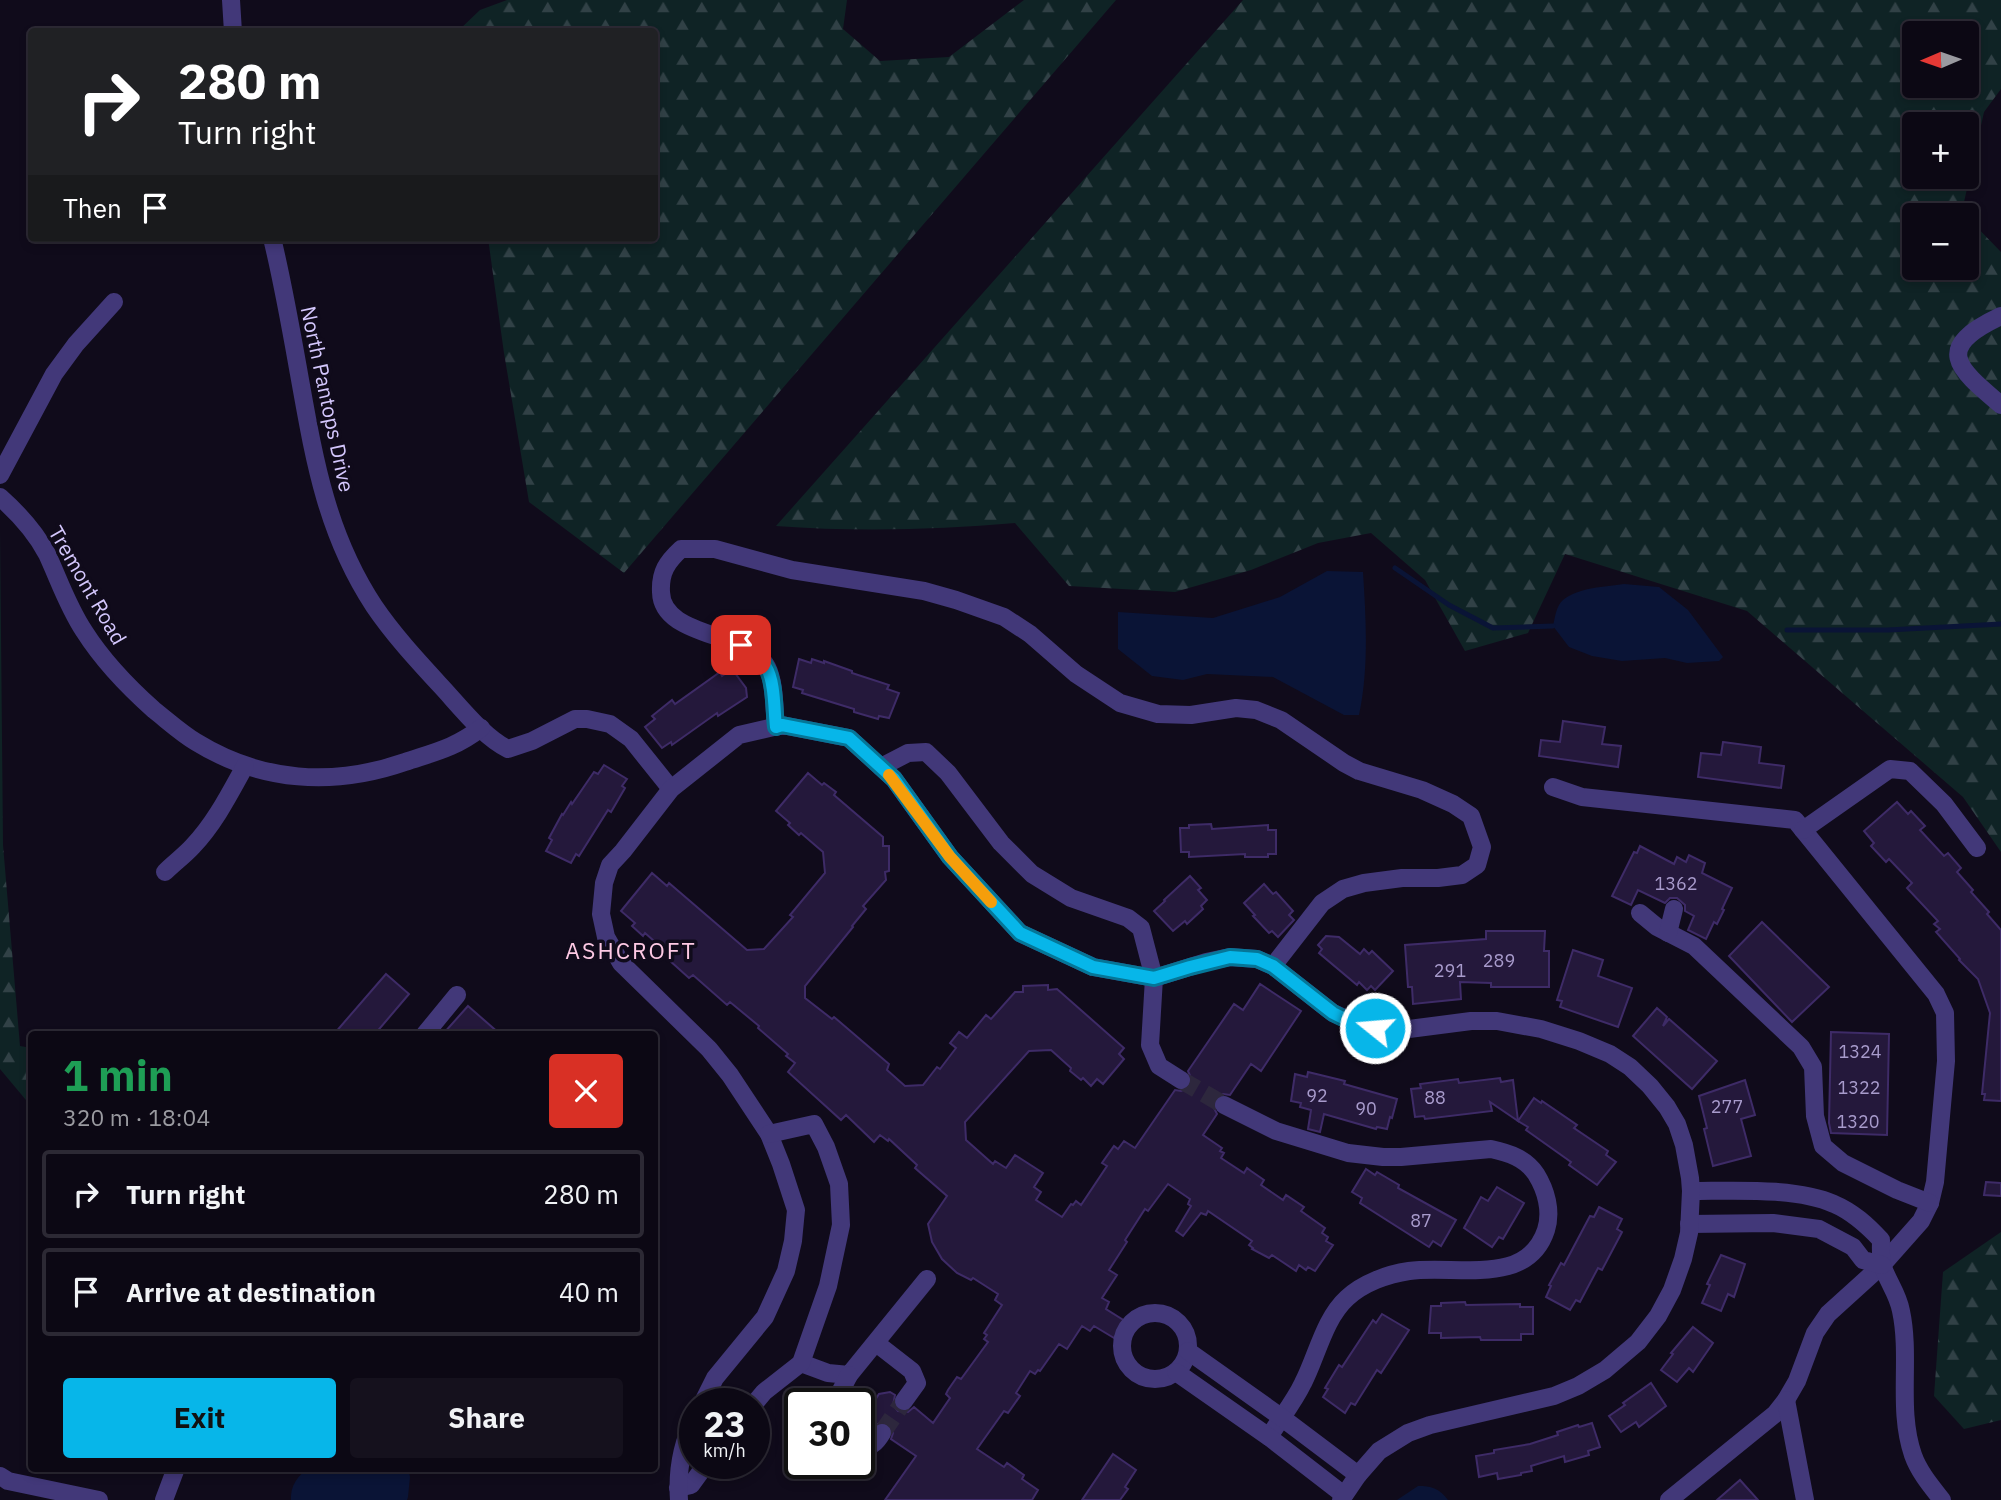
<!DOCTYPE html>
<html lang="en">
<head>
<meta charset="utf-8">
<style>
	body { margin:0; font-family:"IBM Plex Sans",sans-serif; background:#15111d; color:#f1f3f6; height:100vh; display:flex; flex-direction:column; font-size:26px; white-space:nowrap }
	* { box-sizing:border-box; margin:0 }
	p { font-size:23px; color:#9a9aa0 }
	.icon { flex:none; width:38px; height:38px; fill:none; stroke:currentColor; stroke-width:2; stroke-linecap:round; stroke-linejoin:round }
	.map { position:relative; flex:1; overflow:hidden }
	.panel { position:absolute; left:28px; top:1031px; width:630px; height:441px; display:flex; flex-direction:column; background:#0c0814; border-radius:7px; box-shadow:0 4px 10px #0003,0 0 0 2px #2c2934 }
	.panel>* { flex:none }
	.hud { position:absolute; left:28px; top:28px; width:630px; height:214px; border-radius:7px; box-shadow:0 4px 10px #0003,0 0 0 2px #2c2934; background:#202124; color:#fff; overflow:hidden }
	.needle { width:46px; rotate:268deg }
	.buttons { position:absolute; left:1902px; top:21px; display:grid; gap:14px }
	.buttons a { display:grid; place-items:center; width:77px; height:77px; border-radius:7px; background:#0c0814; box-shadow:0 4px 10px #0003,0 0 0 2px #2c2934; font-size:35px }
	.speed { position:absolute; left:679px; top:1388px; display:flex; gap:14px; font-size:35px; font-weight:700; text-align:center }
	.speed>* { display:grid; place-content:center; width:91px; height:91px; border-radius:50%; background:#0c0814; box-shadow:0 4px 10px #0003,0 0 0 2px #2c2934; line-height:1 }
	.speed small { font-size:18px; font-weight:400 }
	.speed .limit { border:4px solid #111; border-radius:10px; background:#fff; color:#111 }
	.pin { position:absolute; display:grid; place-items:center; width:60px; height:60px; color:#fff; margin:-30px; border-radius:14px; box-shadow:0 4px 10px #0006 }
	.me { position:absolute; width:77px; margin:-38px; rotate:287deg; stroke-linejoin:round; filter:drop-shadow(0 0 5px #0008) }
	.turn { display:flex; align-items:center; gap:24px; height:147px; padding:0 35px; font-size:32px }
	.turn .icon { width:91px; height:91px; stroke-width:2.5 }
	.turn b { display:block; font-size:49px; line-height:60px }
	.then { display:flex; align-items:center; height:66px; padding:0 35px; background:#0003; gap:14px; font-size:26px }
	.round { display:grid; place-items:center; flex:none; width:74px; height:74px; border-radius:7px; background:#15111d }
	.headline { display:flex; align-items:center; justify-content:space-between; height:119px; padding:0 35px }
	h1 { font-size:42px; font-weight:700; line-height:52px; color:#1e9e55 }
	.primary-button { display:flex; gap:14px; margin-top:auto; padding:14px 35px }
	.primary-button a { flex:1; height:80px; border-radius:7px; background:#07b6e9; color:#111; font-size:28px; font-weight:700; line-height:80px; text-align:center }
	.primary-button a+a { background:#15111d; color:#f1f3f6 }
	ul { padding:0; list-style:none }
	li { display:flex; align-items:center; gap:21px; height:88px; margin:0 14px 10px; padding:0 21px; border:4px solid #2c2934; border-radius:7px }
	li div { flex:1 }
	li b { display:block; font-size:26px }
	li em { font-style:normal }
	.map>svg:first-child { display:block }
</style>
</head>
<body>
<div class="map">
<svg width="2001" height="1500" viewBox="0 0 2001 1500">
	<defs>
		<pattern id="forest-firs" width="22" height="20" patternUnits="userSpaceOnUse" patternTransform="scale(1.75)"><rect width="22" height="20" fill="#0f2325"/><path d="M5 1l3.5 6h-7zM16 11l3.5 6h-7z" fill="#314146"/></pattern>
	</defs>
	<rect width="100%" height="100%" fill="#100b1b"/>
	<g fill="url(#forest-firs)" fill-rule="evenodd">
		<polygon points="507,0 847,0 843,29 880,61 949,57 1024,0 1116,0 624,573 529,502 504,353 488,238 654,238 654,32 458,31 480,10"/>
		<path d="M1243 0H2001V89L1984 112 1962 211 1965 215H1914V268H1967V217L2001 252V852L1963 797 1747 611 1565 554 1528 633 1465 651 1425 580 1371 533 1318 543 1251 570 1175 592 1069 586 1015 523C935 530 857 532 776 526ZM1914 33H1967V86H1914ZM1914 124H1967V177H1914Z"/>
		<polygon points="0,531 3,845 20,1046 31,1048 31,1106 0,1069"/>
		<polygon points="2001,1232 2001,1420 1964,1429 1934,1396 1943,1272"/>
	</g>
	<g fill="#0a1436">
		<path d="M1327 571 1363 572C1366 619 1369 668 1359 715H1344L1273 677 1207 674 1183 680 1152 676 1118 649V612L1213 618 1280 597Z"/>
		<path d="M1624 584 1659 587 1688 610 1723 657 1719 661 1687 663 1665 658 1622 661 1592 656 1569 647 1553 626C1555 618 1556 606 1563 600 1579 587 1605 587 1624 584Z"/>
		<path d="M309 1468H408L410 1477 408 1497 407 1500H291C290 1486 298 1475 309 1468Z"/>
		<path d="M1418 1486C1431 1486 1439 1488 1448 1500H1397Z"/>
	</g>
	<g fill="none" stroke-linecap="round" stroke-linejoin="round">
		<g stroke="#0a1436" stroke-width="5">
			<polyline points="1395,568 1449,605 1493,628 1553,626"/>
			<polyline points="1787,630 1888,630 2001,624"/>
		</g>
	</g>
	<g fill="#24183b" stroke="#3e2b67" stroke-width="2">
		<polygon points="799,659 811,663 812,659 824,663 824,661 852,671 852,673 889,685 887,689 899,693 889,718 879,716 878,719 854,712 854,709 802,693 803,690 793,687"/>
		<polygon points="732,669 746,688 747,697 718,716 717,713 672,745 671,742 662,748 645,727 655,719 652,716 672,700 675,704 720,672 722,676"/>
		<polygon points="1563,721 1605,727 1602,744 1621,746 1618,767 1539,756 1541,740 1560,742"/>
		<polygon points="1723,742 1761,747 1759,763 1784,766 1781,788 1698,777 1701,753 1721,755"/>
		<polygon points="604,765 627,779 622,786 625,788 611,812 608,810 579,856 576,854 571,863 546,851 552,840 549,838 562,814 563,815 571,802 572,804 594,772 598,774"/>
		<polygon points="808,773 822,785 824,783 836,792 834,795 883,837 883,846 889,846 889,871 885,872 886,880 863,906 866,909 852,926 853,927 805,986 805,998 832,1019 834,1017 889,1064 887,1070 905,1086 923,1085 937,1067 940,1069 956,1048 950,1043 959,1032 967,1038 986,1015 991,1019 1015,992 1023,992 1023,986 1048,985 1048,990 1057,989 1124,1048 1119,1054 1124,1059 1103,1084 1097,1079 1091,1086 1083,1078 1081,1080 1070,1071 1071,1068 1051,1050 1029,1051 965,1122 966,1140 993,1164 995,1161 1006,1168 1015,1155 1043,1173 1034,1187 1041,1192 1036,1200 1062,1217 1071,1204 1073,1205 1076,1201 1081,1205 1107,1166 1102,1163 1114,1146 1118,1149 1124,1141 1135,1148 1175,1090 1181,1091 1190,1087 1192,1080 1188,1071 1234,1004 1243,1010 1260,984 1301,1011 1261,1071 1251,1064 1230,1095 1223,1094 1214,1099 1213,1106 1217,1114 1203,1135 1222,1148 1220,1151 1224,1153 1221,1158 1244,1173 1247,1168 1251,1171 1264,1180 1261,1185 1283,1200 1286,1195 1304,1207 1301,1211 1325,1228 1322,1233 1328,1237 1326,1241 1333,1245 1315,1271 1308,1267 1306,1270 1299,1265 1296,1271 1272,1255 1269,1258 1252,1249 1253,1248 1249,1245 1252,1241 1208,1211 1206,1215 1201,1213 1183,1236 1176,1231 1191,1206 1188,1204 1190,1199 1168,1184 1148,1211 1145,1209 1125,1240 1127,1242 1109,1270 1117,1275 1102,1298 1109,1302 1106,1309 1125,1321 1114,1338 1094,1326 1090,1331 1082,1326 1067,1349 1059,1344 1040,1371 1038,1370 1035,1374 1030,1371 1016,1393 1020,1396 1008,1413 1004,1411 977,1449 1004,1467 1007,1463 1024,1475 1022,1479 1038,1490 1032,1500 885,1500 916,1456 891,1439 893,1433 889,1424 882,1422 872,1427 870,1423 868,1411 879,1394 890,1392 895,1395 893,1405 898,1411 908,1412 914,1407 933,1423 950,1398 946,1394 948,1390 957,1377 961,1379 988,1342 984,1339 987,1335 984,1333 1002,1305 995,1300 998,1294 973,1278 971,1280 957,1273 942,1259 932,1242 928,1224 947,1196 915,1168 917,1165 889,1139 888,1141 880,1135 874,1142 846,1115 841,1120 788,1072 795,1063 786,1056 788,1054 758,1028 759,1026 730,1002 727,1005 693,975 689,978 669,960 671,956 645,933 643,936 632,926 635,923 621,911 652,873 667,886 669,883 747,950 764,949 793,917 790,915 825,873 823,852 801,833 799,835 788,825 790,823 776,811"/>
		<polygon points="1897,802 1908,814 1911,811 1925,826 1920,830 1944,856 1948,853 1961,868 1957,872 1973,890 1971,892 1989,912 1987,914 2001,930 2001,1101 1984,1100 1985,1094 1982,1094 1990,1013 1978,979 1959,960 1960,959 1936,932 1940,929 1934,924 1938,921 1907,888 1912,883 1889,859 1886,862 1871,846 1874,843 1864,831"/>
		<polygon points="1211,824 1212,829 1268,825 1268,830 1276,830 1276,854 1268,854 1268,857 1245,857 1245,854 1189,857 1189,852 1181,852 1180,828 1189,828 1189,825"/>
		<polygon points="1640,846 1674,864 1677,857 1686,862 1689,855 1705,863 1702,873 1732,888 1722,909 1724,910 1717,924 1714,922 1706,939 1688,930 1694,916 1685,911 1685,905 1677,898 1670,898 1665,903 1638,890 1631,905 1612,896 1634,852 1637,853"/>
		<polygon points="1190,876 1201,888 1198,890 1207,900 1201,906 1203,909 1187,924 1185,921 1173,931 1154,911 1165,901 1164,900"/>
		<polygon points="1264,884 1273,894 1276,892 1293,911 1289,915 1294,920 1278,937 1272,931 1269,933 1253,916 1255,915 1244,903"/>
		<polygon points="1762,922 1829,987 1792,1022 1729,956"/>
		<polygon points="1486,931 1545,931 1544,951 1549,951 1549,987 1491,987 1491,983 1460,982 1461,999 1413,1004 1412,987 1408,987 1405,945 1486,939"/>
		<polygon points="1326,936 1339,937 1360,954 1364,949 1369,954 1372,951 1393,971 1375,990 1371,986 1367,990 1359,982 1357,985 1319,953 1322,949 1318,945"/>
		<polygon points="1573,950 1603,960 1598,976 1632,988 1618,1027 1560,1007 1562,1001 1557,1000"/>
		<polygon points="386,974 409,994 375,1034 334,1034"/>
		<polygon points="468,1006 500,1034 443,1034"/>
		<polygon points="1657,1008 1667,1017 1663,1026 1669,1019 1717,1061 1692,1089 1633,1036"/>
		<polygon points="1831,1032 1889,1034 1887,1135 1831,1133 1829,1123"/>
		<polygon points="1308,1072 1345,1081 1344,1084 1397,1099 1392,1118 1390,1117 1387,1129 1377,1127 1376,1129 1324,1114 1320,1132 1308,1129 1311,1110 1300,1107 1301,1103 1291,1101 1295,1074 1307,1077"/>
		<polygon points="1500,1078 1501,1082 1513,1080 1518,1121 1490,1102 1492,1111 1425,1119 1424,1116 1415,1117 1411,1089 1421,1088 1420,1084 1458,1079 1459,1083"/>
		<polygon points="1745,1080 1755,1115 1741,1119 1751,1156 1713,1166 1704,1129 1707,1128 1699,1096"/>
		<polygon points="1534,1098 1541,1103 1542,1101 1577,1125 1574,1128 1608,1151 1606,1155 1616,1162 1597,1185 1569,1165 1571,1162 1526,1130 1528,1127 1518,1121"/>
		<polygon points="1366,1169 1375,1175 1377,1172 1399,1185 1398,1188 1456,1220 1441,1246 1433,1241 1429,1247 1360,1203 1362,1198 1352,1192"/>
		<polygon points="1986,1182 2001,1183 2001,1196 1984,1195"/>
		<polygon points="1497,1187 1524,1203 1503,1239 1499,1237 1492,1247 1464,1228 1481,1197 1488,1201"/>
		<polygon points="1599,1207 1622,1219 1617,1229 1622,1232 1602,1270 1598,1268 1580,1302 1576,1300 1570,1310 1546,1297 1551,1286 1549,1285 1561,1263 1564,1265 1590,1216 1594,1217"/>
		<polygon points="1721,1255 1745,1264 1734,1297 1728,1294 1721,1311 1702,1303 1710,1285 1707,1284"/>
		<polygon points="1465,1302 1466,1305 1520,1304 1520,1307 1533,1307 1533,1334 1521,1334 1521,1340 1481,1340 1480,1337 1441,1338 1441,1333 1429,1333 1431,1306 1441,1306 1441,1303"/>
		<polygon points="1382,1314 1409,1330 1381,1373 1377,1370 1355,1405 1351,1403 1345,1413 1323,1397 1328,1389 1325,1388 1339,1365 1342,1367 1373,1320 1376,1323"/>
		<polygon points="1693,1327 1713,1343 1693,1372 1689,1368 1677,1382 1661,1370 1673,1354 1671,1353"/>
		<polygon points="1651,1383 1666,1406 1639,1427 1636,1422 1621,1432 1609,1416 1625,1405 1623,1403"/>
		<polygon points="1592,1423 1600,1447 1588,1451 1589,1455 1565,1462 1564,1456 1531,1466 1532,1471 1521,1473 1521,1475 1498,1479 1497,1473 1479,1477 1476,1456 1494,1453 1494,1450 1530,1444 1558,1435 1557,1432 1578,1425 1579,1427"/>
		<polygon points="1113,1454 1136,1470 1125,1487 1128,1489 1120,1500 1082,1500"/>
		<polygon points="1740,1480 1758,1500 1717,1500"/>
	</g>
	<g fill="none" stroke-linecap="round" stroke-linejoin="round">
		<g stroke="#2d273d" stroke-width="18" stroke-dasharray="18 9" stroke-linecap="butt">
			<polyline points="1181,1080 1224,1105"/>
			<polyline points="882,1433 904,1401"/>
		</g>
		<g stroke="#423879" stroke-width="18">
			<polyline points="231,0 233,32"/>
			<path d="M272 238C283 283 291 329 299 374 314 458 326 533 374 606 393 634 416 659 439 684 458 704 484 738 508 749L532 741 575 719H587L610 724 631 739 671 789"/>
			<path d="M2001 316C1933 348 1956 367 2001 405"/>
			<polyline points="0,475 54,374 76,344 114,302"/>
			<path d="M0 497C18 513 36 533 47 554 59 580 68 607 84 631 103 661 127 686 154 710 168 721 181 733 196 742 261 782 333 787 405 762 435 752 455 748 481 728"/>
			<path d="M776 727C774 708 775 683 767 667 747 631 662 638 661 592 660 572 667 562 681 549H715L792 570 924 591 956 600 1004 617 1030 634 1076 674 1120 703 1158 714 1191 715 1236 708 1256 710 1281 720 1344 763 1359 771 1422 790 1453 804 1471 816 1482 847 1477 865 1462 875 1438 878H1402L1364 883 1343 889 1322 903 1273 966"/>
			<polyline points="881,767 908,753 926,752 948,773 1001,843 1032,874 1071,898 1128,918 1141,928 1154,978 1150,1045 1159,1066 1181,1080"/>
			<polyline points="1553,787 1582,797 1795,820 1936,994 1945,1013 1946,1061 1935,1182 1930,1203 1921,1221 1882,1265 1828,1314 1815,1333 1797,1381 1786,1400 1775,1414 1669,1500"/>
			<polyline points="1803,830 1890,769 1910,771 1944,804 1977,848"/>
			<path d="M165 872C174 863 185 855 193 846 215 823 230 793 245 766"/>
			<polyline points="1640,913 1657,927 1694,946 1801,1047 1813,1067 1815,1116 1823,1146 1843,1163 1897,1190 1930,1203"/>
			<polyline points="1668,933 1674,909"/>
			<polyline points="425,1034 457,995"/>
			<path d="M1224 1105 1276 1131 1348 1153 1383 1157H1401L1491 1149C1509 1153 1525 1158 1536 1174 1546 1190 1552 1211 1546 1230 1527 1288 1454 1264 1409 1271 1388 1274 1363 1283 1347 1298 1324 1319 1317 1356 1303 1383 1294 1402 1280 1419 1269 1437"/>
			<path d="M1691 1191C1732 1191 1797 1187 1834 1204 1853 1212 1867 1225 1881 1240 1881 1248 1880 1259 1883 1267 1888 1282 1898 1294 1901 1311 1911 1358 1897 1409 1913 1455 1919 1472 1931 1486 1942 1500"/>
			<polyline points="1689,1224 1773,1223 1819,1229 1853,1247 1863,1260 1882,1265"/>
			<circle cx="1155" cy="1346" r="33"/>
			<polyline points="876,1343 912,1371 917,1383 904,1401"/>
			<polyline points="1188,1351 1281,1417 1358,1475"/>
			<polyline points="801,1363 828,1373 849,1375 927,1279"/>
			<polyline points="1176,1372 1269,1437 1344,1495"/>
			<polyline points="1786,1400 1805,1500"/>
			<polyline points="702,1404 715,1378 765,1317 786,1271 793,1241 796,1210 781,1164 769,1134 730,1075 709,1049 621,963 606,937 601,914 604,883 610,865 623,851 671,789 739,735 782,725 849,738 894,779 950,857 1020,933 1093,967 1154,978 1206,962 1230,957 1257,959 1273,966 1333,1013 1353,1022 1375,1028 1409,1029 1471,1021 1497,1021 1541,1029 1579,1041 1610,1054 1630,1067 1650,1086 1667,1107 1677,1124 1684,1145 1690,1178 1691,1191 1689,1233 1683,1259 1672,1290 1658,1316 1638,1342 1605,1370 1578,1386 1554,1396 1430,1425 1408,1433 1379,1451 1358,1475 1341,1500"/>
			<polyline points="754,1404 764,1392 801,1363 828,1286 841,1225 839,1184 826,1147 814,1124 769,1134"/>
			<polyline points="834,1404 849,1375"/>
			<path d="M859 1447C871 1448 876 1443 882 1433"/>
			<polyline points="0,1476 8,1481 99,1500"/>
			<polyline points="678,1488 691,1485 707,1463"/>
			<polyline points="164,1500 176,1468"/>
			<path d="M679 1500C677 1472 682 1443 695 1418"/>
		</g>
	</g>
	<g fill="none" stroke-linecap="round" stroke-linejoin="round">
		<g stroke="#057697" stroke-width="18">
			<path id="route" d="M741 645C750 651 760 657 766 667 775 681 774 710 776 727L782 725 849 738 894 779 950 857 1020 933 1093 967 1154 978 1190 967 1230 957 1257 959 1273 966 1333 1013 1353 1023 1375 1028"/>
		</g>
		<use href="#route" stroke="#07b6e9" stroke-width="12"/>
		<polyline stroke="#f59e0b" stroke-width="12" points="889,775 950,857 991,902"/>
	</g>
	<g text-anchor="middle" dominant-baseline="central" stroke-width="7" stroke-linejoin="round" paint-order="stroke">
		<g font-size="18" fill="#a89bcc">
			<text x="1676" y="883">1362</text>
			<text x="1499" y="960">289</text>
			<text x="1450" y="970">291</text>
			<text x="1860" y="1051">1324</text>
			<text x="1859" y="1087">1322</text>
			<text x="1317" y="1095">92</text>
			<text x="1435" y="1097">88</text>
			<text x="1727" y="1106">277</text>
			<text x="1366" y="1108">90</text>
			<text x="1858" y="1121">1320</text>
			<text x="1421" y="1220">87</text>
		</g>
		<g font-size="21" fill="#d4c7fd" stroke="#100b1b">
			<text transform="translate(328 399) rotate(78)">North Pantops Drive</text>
			<text transform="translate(88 585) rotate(60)">Tremont Road</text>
		</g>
		<g font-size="23" letter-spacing="2" fill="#fdc9e4" stroke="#100b1b">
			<text x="631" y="950">ASHCROFT</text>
		</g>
	</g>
</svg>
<div class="buttons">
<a><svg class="needle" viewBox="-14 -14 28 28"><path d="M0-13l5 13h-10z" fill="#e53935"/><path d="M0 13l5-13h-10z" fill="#9a9aa0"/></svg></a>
<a>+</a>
<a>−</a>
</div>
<div class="speed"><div>23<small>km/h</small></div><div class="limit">30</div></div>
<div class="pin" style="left:741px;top:645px;background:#d93025"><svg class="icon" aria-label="arrive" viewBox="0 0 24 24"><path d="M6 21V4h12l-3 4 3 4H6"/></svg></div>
<svg class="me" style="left:1375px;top:1028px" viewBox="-20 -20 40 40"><circle r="17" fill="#07b6e9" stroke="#fff" stroke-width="3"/><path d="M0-11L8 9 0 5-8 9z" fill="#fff"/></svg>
<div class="hud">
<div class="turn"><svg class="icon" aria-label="right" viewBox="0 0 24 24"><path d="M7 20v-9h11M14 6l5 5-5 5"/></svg><div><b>280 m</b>Turn right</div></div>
<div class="then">Then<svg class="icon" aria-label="arrive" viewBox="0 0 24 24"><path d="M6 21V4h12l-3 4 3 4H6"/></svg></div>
</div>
<section class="panel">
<div class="headline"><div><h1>1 min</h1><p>320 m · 18:04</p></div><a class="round" style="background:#d93025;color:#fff"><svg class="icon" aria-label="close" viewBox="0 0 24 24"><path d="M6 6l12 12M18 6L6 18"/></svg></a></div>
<ul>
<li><svg class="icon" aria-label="right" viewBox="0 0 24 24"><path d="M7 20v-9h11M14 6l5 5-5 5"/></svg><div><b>Turn right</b></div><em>280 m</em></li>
<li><svg class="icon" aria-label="arrive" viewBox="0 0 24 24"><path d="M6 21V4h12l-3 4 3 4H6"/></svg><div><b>Arrive at destination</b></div><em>40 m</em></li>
</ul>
<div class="primary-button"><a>Exit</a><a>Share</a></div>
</section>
</div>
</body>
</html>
